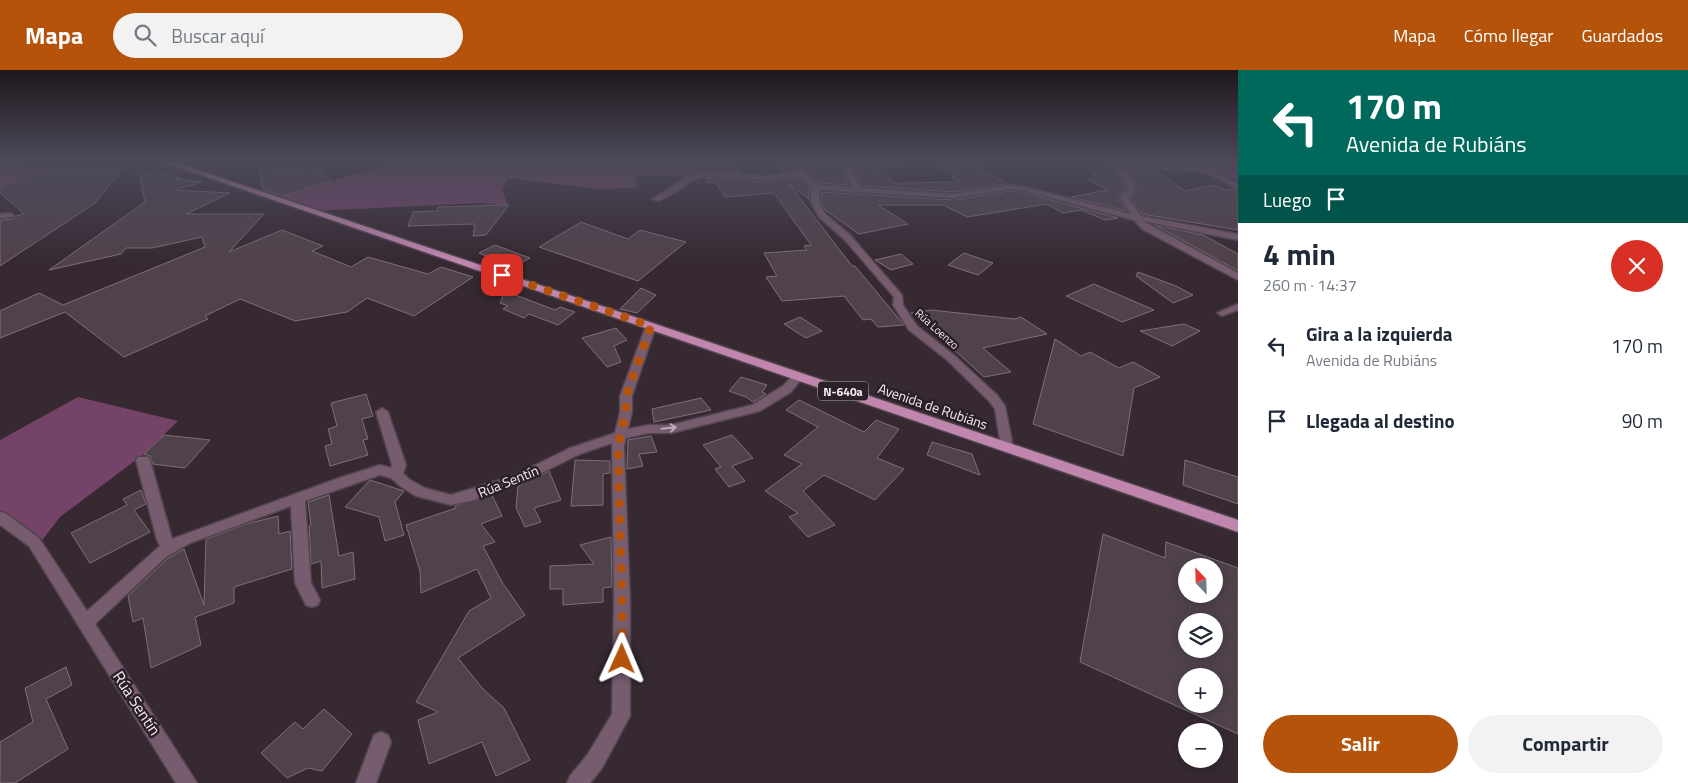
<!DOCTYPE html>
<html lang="es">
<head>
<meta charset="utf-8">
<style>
	body { margin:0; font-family:"Titillium Web",sans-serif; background:#f2f2f3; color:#1f2937; height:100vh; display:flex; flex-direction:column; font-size:19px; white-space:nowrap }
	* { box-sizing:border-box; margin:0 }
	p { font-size:16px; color:#747a83 }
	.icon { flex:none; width:28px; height:28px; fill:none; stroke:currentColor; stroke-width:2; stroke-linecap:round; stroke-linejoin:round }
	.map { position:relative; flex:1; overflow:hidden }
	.side { display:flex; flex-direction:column; background:#fff; width:450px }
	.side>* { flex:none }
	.hud { background:#00695c; color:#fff; overflow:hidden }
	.needle { width:32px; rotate:337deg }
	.tools { position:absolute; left:1178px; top:488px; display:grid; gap:10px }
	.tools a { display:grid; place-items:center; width:45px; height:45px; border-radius:50%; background:#fff; box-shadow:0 2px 12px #0003; font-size:25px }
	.pin { position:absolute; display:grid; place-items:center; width:42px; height:42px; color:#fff; margin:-21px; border-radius:10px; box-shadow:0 2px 8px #0006 }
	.me { position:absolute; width:55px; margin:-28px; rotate:1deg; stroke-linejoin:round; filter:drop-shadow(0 0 4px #0008) }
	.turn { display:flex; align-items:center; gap:18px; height:105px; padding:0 25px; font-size:22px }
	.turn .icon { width:65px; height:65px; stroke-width:2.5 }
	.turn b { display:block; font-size:35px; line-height:42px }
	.then { display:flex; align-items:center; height:48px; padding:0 25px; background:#0003; gap:10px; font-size:19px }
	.round { display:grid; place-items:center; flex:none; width:52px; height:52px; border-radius:26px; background:#f2f2f3 }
	.headline { display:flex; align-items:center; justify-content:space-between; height:85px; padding:0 25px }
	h1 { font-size:30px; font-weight:700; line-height:38px }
	.action { display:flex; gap:10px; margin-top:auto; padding:10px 25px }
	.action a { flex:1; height:58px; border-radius:30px; background:#b45309; color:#fff; font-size:20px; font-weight:700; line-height:58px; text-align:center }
	.action a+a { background:#f2f2f3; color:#1f2937 }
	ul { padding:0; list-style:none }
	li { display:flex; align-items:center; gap:15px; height:75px; padding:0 25px }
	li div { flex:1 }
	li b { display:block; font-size:19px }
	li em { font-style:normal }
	header { display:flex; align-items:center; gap:30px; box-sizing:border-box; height:70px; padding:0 25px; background:#b45309; color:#fff }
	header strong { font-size:24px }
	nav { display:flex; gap:28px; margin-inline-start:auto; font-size:18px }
	.search { width:350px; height:45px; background:#f2f2f3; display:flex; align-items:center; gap:12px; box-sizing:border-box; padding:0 18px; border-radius:28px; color:#747a83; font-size:19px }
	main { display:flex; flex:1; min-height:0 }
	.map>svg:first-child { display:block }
</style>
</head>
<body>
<header>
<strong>Mapa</strong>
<div class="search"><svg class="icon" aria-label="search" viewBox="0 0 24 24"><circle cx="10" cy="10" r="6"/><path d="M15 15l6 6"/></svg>Buscar aquí</div>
<nav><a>Mapa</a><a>Cómo llegar</a><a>Guardados</a></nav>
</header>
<main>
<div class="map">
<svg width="1238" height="713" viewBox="0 0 1238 713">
	<rect width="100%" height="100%" fill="#362932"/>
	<g fill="#754367">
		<polygon points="405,91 445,91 490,94 530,91 692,91 704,101 682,106 635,105 637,118 597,119 509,108 502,119 508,136 480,133 313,141 275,128 345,107"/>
		<polygon points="1191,91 1238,91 1238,111"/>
		<polygon points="23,94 27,99 50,98 0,117 0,96"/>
		<polygon points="78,327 178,351 144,384 60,447 37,477 0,449 0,370"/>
	</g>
	<g fill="#50424b" stroke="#7e6f78" fill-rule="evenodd">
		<polygon points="708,91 724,91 739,102 707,100"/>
		<polygon points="782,91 792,91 795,100 782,102"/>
		<polygon points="802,91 839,91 849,115 818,113 807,102"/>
		<polygon points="931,91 969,91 1007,114 954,122 861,116 852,95 872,95 873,101 884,101 890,110 895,113 960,112 952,107 955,106"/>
		<polygon points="1109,92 1126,117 1118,128 1127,141 1071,127 1108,120 1088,110"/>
		<polygon points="1122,94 1154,100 1185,121 1212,115 1227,120 1233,119 1238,121 1238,160 1142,144 1130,128 1138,116"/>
		<polygon points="54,98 122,100 95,133 0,196 0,150 13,149 16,146 24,144 0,123 0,118"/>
		<polygon points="299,98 300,102 319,99 332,111 282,126 264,120 259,102"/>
		<polygon points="154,101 180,108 176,109 201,112 175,120 230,123 186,144 264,144 229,182 282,160 323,176 312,181 351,197 368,187 428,204 441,197 473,207 414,246 367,228 347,242 295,251 240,229 205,246 208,249 124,287 65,242 0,268 0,241 39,223 63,235 205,177 202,167 152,178 126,178 121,184 49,200 145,132 140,106"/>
		<polygon points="706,108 764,112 799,108 809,118 809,129 789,114 852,196 855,196 904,255 878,257 871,249 863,250 844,226 782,231 766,207 777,206 764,183 807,180 804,176 811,175 774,123 725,127 716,113 706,112"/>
		<polygon points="1010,121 1021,122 1118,148 1105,150 1081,140 1063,143 1047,134 967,147 943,135 878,135 908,154 859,164 825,140 821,132 821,122 954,130"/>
		<polygon points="509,135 486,165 473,166 475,154 408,156 413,142 437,141 438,137"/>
		<polygon points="581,152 628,169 640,160 686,172 638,211 539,177"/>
		<polygon points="1155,155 1203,165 1238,184 1238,201"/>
		<polygon points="495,175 530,188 514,197 479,183"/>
		<polygon points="964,183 993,193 978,205 948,195"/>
		<polygon points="901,184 913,194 891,200 875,190"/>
		<polygon points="1138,202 1176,216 1193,225 1173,233 1136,206"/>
		<polygon points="1094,214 1154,240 1122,252 1066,226"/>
		<polygon points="641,218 656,225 637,243 620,239"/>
		<polygon points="505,221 555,240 560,237 575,242 558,255 529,244 524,248 503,239 508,236 500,233"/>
		<polygon points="931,240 1015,249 1021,247 1047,264 983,278 1011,302 984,307 931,259 928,259 911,243"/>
		<polygon points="800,247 822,261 806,268 784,254"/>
		<polygon points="1184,254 1200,261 1172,276 1140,261"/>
		<polygon points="616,258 627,270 614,276 621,292 607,297 582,268"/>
		<polygon points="1055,269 1081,286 1090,282 1119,298 1133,292 1160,307 1134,318 1123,386 1033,354"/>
		<polygon points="741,307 767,315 762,322 766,324 753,332 746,327 729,321"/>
		<polygon points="366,324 373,346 362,349 368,369 363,370 368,385 330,396 325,376 332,374 328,359 337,356 331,333"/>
		<polygon points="701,328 711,340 654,352 652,339"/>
		<polygon points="799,330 864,362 876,350 899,359 877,388 904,399 875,430 824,405 803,421 835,455 808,467 789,447 798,443 765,421 802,394 784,385 818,357 786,340"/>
		<polygon points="164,365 210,370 185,398 153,394 150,386 144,384"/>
		<polygon points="732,365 753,388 732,396 745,411 729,417 715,399 721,397 703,375"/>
		<polygon points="651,366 657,382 639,384 643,396 627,399 628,370"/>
		<polygon points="932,372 972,384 980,405 927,385"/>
		<polygon points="575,390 610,391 610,403 603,404 603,435 571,436"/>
		<polygon points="1185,390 1238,407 1238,434 1183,415"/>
		<polygon points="549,401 561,430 534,438 541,452 525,457 516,438 518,416"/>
		<polygon points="370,410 404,421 395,432 404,465 385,471 379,447 345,437"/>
		<polygon points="141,420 146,434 134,440 150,462 90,493 71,463 127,435 123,429"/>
		<polygon points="329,425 339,486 353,482 355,509 322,518 321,491 311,494 309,456 311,455 308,432"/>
		<polygon points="492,425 502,446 481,454 495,472 483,476 502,512 525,545 458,588 483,619 504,638 530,690 496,706 482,672 429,694 418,650 438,642 416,632 469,541 491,528 477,499 421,523 420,501 406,455 456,438 455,436"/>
		<polygon points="278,446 279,464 290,461 292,499 234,517 234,533 195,547 201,575 151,598 143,548 133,552 128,526 167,489 184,479 204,535 206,469 246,454"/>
		<path d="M1103 464 1165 488 1166 472 1238 498V664L1080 592ZM1186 496H1214V524H1186ZM1186 551H1214V579H1186ZM1186 606H1214V634H1186Z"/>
		<polygon points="611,467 612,517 603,518 603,532 563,535 563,519 550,519 550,496 594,494 580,475"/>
		<polygon points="66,597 72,615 46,629 68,679 15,713 0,713 0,672 33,652 25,618"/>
		<polygon points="324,639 352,664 322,701 308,698 287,708 261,683 295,652 303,659"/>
	</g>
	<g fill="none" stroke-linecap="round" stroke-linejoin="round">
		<g stroke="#51444d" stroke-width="3">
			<g id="street">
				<polygon points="175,91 183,91 176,95 172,95 172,93"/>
				<polygon points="794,91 800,91 805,103 817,115 852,117 841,91 906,91 906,93 904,94 849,93 860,118 954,124 1010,115 1021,116 1131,144 1120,128 1128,117 1111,91 1117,91 1136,117 1128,128 1141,146 1238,164 1238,170 1143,151 1238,203 1238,210 1142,159 1134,150 1021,120 1010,119 954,128 819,120 819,132 825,144 850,165 902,225 903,235 917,256 955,286 997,325 1005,336 1013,377 1012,380 1002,380 1001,377 995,339 989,331 947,290 909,260 893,235 894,227 844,169 819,147 811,132 811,117 800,106 764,110 706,106 690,111 678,121 659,131 652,129 672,117 684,107 706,102 764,106 798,102"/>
				<polygon points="1123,91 1207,98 1238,95 1238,99 1215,101 1238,114 1238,119 1205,102 1154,98 1126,93"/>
				<polygon points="10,143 14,145 13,147 0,148 0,144"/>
				<polygon points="1238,234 1238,240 1222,246 1217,243"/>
				<polygon points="651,253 656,256 632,326 632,342 628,359 649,355 671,355 752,335 783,316 794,304 802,304 804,306 791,322 760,341 671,363 649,363 626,368 624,376 630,533 630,646 602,698 590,713 567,713 570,706 588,684 612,644 614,533 612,373 580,384 523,412 471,431 451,435 416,426 400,416 391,408 380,405 305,431 311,513 320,530 318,535 312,537 306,535 295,513 291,436 190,473 166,487 95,554 197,713 176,713 29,476 0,455 0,442 5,443 39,468 87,541 160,476 157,470 136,390 138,387 148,387 150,390 172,469 339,408 380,395 391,398 392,395 376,342 382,338 388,342 406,395 403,403 410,410 425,418 451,425 513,406 570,378 615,363 620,342 620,326 646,256"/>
				<polygon points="381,662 388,665 391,672 376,713 356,713 374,665"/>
			</g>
		</g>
		<g stroke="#51444d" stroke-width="3">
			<polygon id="primary" points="162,91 171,91 1238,450 1238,462 163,92"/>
		</g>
		<use href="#street" fill="#775b6e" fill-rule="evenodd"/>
		<use href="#primary" fill="#c086ae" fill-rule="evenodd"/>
	</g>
	<defs><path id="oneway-shaft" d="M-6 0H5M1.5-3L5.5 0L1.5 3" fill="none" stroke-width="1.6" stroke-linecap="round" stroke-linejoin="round" transform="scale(1.25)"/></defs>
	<use stroke="#bcaab6" href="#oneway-shaft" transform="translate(669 358) rotate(-6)"/>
	<linearGradient id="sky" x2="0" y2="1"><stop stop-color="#1e171c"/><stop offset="0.48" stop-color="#4c495a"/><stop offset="1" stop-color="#4c495a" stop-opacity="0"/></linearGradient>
	<rect width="1238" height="190" fill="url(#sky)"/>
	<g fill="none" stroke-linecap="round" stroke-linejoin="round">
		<polyline stroke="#b45309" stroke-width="9" stroke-dasharray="0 16.2" points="502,205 651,256 626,326 626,342 618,376 622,533 622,589"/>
	</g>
	<g text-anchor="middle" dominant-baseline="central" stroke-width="5" stroke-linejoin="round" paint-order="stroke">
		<g font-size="11" fill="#f4ebf1" stroke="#2c2028">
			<text transform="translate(937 259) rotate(42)">Rúa Loenzo</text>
		</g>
		<rect fill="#2c2028" stroke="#b8aeb5" stroke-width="1" x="818" y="311.5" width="50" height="19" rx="4"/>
		<g font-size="12" font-weight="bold" fill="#f4ebf1">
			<text x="843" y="321">N-640a</text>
		</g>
		<g font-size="14" fill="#f4ebf1" stroke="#2c2028">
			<text transform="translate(933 336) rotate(19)">Avenida de Rubiáns</text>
			<text transform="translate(508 411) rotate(-22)">Rúa Sentín</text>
		</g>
		<g font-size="16" fill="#f4ebf1" stroke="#2c2028">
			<text transform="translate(137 633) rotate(57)">Rúa Sentín</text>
		</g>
	</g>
</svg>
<div class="tools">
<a><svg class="needle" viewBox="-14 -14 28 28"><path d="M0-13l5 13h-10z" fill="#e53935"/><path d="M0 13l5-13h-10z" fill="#747a83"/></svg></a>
<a><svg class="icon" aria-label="layers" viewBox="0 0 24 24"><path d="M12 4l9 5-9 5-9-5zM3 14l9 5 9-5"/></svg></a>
<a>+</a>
<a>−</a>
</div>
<div class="pin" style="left:502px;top:205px;background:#d93025"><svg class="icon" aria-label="arrive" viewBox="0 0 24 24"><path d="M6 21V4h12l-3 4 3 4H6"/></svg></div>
<svg class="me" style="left:622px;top:589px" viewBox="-20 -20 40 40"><path d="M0-17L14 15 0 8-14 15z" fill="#b45309" stroke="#fff" stroke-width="4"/></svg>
</div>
<section class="side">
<div class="hud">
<div class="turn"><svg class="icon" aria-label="left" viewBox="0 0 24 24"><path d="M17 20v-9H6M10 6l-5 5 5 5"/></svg><div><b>170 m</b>Avenida de Rubiáns</div></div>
<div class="then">Luego<svg class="icon" aria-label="arrive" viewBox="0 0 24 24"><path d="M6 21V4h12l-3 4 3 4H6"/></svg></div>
</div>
<div class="headline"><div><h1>4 min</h1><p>260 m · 14:37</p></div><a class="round" style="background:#d93025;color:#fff"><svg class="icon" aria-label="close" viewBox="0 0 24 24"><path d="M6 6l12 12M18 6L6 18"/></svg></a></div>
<ul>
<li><svg class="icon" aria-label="left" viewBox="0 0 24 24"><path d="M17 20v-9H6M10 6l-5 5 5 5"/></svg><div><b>Gira a la izquierda</b><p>Avenida de Rubiáns</p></div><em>170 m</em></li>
<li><svg class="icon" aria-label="arrive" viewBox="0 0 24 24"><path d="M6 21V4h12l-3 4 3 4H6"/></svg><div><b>Llegada al destino</b></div><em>90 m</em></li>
</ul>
<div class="action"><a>Salir</a><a>Compartir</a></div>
</section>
</main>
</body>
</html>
